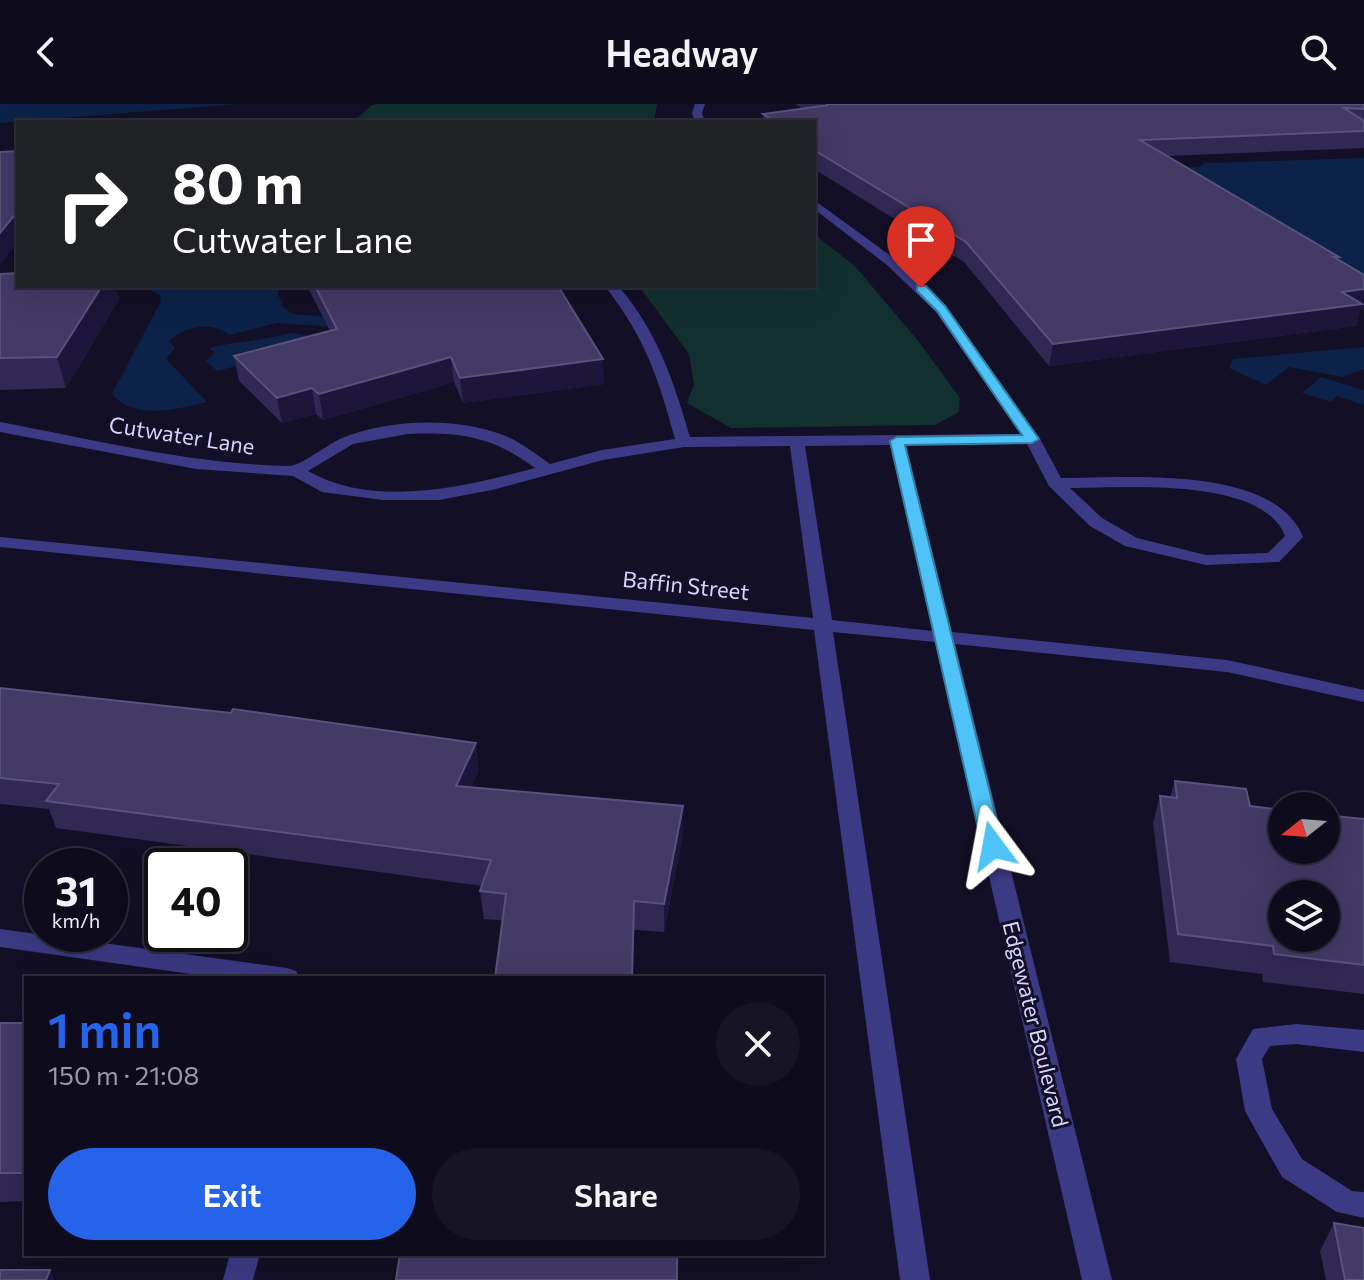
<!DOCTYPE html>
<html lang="en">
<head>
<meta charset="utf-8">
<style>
	body { margin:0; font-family:Commissioner,sans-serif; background:#171425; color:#f1f3f6; height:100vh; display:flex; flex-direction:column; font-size:30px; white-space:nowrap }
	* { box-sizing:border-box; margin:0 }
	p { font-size:26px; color:#9b9ba3 }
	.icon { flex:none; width:44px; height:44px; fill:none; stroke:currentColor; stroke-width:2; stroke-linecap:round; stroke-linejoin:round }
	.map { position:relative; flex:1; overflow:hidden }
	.drawer { position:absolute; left:24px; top:872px; width:800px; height:280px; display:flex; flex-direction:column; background:#0e0b1c; border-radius:0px; box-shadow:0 8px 32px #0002,0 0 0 2px #2e2b3b }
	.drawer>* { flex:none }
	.top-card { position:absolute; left:16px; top:16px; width:800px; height:168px; border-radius:0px; box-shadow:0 8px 32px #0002,0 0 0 2px #2e2b3b; background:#202124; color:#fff; overflow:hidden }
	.needle { width:52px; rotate:253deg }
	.controls { position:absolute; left:1268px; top:688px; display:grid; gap:16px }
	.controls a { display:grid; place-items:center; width:72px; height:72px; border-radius:50%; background:#0e0b1c; box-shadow:0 8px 32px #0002,0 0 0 2px #2e2b3b; font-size:40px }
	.speed { position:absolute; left:24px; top:744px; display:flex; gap:16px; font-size:40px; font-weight:700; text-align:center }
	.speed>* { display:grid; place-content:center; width:104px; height:104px; border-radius:50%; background:#0e0b1c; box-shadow:0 8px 32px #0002,0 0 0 2px #2e2b3b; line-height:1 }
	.speed small { font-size:20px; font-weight:400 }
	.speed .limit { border:4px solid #111; border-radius:12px; background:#fff; color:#111 }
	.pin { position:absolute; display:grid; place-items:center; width:68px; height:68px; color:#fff; margin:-82px -34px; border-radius:50% 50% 50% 0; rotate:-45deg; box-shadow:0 0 8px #0007 }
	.pin .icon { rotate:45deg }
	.me { position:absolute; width:88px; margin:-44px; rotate:347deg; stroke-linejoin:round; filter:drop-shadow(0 0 6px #0008) }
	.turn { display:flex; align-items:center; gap:28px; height:168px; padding:0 24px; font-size:36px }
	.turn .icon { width:104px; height:104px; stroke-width:2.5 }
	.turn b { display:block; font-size:56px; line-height:68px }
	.round { display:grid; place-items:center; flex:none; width:84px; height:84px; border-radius:42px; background:#171425 }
	.head { display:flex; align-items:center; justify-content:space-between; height:136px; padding:0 24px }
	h1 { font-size:48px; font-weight:600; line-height:60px; color:#2563eb }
	.action { display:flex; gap:16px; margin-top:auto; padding:16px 24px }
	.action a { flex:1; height:92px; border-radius:48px; background:#2563eb; color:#fff; font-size:32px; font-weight:600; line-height:92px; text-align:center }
	.action a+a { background:#171425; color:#f1f3f6 }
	header { display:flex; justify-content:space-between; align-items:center; height:104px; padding:0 24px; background:#0e0b1c; font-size:36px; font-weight:600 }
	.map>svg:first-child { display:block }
</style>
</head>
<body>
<header><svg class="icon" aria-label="back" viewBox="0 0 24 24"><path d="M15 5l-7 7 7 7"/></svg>Headway<svg class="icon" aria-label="search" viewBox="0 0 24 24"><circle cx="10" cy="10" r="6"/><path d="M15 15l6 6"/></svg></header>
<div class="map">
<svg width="1364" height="1176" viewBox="0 0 1364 1176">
	<rect width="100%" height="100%" fill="#130f26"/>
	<g fill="#12302f">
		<polygon points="380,0 657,0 654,17 666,18 353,18 372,1"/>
		<polygon points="814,130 855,162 919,238 960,294 959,308 935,321 731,324 687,299 694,280 689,250 639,182 814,182"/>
	</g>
	<g fill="#0c2248">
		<polygon points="0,0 238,0 0,19"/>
		<polygon points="1364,54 1364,170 1221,84 1060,68 1199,63 1205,59"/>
		<path d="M26 182H276L282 202 292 210 400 219 333 223 277 219 229 231C212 217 185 222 169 237L175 244 166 255 207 298C177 305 135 317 112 290L161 197 160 191C138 175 60 187 31 188Z"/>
		<path d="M290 229 306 231 315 241 217 267 206 257 215 249 209 244C236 237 263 237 290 229Z"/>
		<polygon points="1364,243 1364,265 1343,273 1289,263 1266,281 1229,264 1233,255"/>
		<polygon points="1321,273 1364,286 1364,301 1337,292 1331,298 1302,289"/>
	</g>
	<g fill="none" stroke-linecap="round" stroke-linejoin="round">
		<g fill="#3d3a85" fill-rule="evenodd">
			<polygon points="695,0 705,0 702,9 705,18 695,18 692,9"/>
			<path d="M814 96 895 155 946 202 1040 335 1061 374C1125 374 1274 360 1303 433L1279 458 1206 461 1125 442 1090 422 1049 382 1027 340 906 341 952 528 1227 556 1364 586V598L1227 568 955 540 1112 1176H1082L935 538 833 528 930 1176H900L814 526 0 443V433L813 514 790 342 684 343 603 356 492 386 439 396H383L322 388 293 372 196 365 0 328V318C95 336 191 360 289 362 301 362 328 340 342 334 390 315 455 313 503 331 521 338 535 350 550 360L602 346 675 335C657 270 646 236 605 182H618C657 226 674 278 690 333L1021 330 936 208 887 161 814 105ZM408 330C460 328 492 332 535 364 465 383 375 405 308 367L353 340ZM890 341 933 527 832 516 805 342ZM1070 384C1122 384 1262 372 1285 432L1268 449 1206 451 1137 434 1102 414Z"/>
			<polygon points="0,825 287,864 296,867 300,874 219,874 0,843"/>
			<polygon points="1296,920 1364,926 1364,948 1296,940 1270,942 1262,955 1272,1005 1302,1055 1352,1087 1364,1088 1364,1114 1337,1108 1282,1073 1245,1007 1236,955 1253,925"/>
			<polygon points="230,1150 260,1150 253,1176 223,1176"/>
		</g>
	</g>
	<g fill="#312854">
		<polygon points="795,0 1364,0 1364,44 1168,52 1339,153 1338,156 1364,171 1364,206 1360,206 1356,222 1049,262 964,158 814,65 814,18 763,18 763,10 803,5"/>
		<polygon points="0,170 18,182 116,182 119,195 66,284 0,286"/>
		<polygon points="307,182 558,182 604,280 463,299 454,278 323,316 316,310 282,319 239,277 234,252 330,227"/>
		<polygon points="0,584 479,666 471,683 683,702 683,730 664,828 484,815 480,787 482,782 56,724 49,705 0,700"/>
		<polygon points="1175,677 1250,702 1364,715 1364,890 1263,878 1262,870 1170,858 1153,719 1160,692 1170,693"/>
		<polygon points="0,919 26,919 26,1097 0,1098"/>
		<polygon points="1334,1119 1364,1176 1326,1176 1320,1147"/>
	</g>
	<g fill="#1d163a">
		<polygon points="18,107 18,138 0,161 0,129"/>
		<polygon points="102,182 116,182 119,195 66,284 57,253"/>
		<polygon points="1364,185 1364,206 1360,206 1356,222 1049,262 1053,240"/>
		<polygon points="451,253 454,278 323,316 319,290"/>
		<polygon points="603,255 604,280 463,299 460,274"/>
		<polygon points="312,284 316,310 282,319 277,294"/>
		<polygon points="476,639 479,666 460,709 456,682"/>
		<polygon points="683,702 683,730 664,828 664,800"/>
		<polygon points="50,1166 55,1176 46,1176"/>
	</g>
	<g fill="#433a66" stroke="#5a527e" stroke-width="2" fill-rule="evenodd">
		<polygon points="826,0 1364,0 1364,5 1344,4 1364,17 1364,27 1140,36 1339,153 1334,153 1364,171 1364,185 1342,188 1362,200 1053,240 966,138 814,46 814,18 776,18 763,10 829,1"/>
		<polygon points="18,47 18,107 0,129 0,48"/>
		<polygon points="18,169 18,182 102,182 57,253 0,254 0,170"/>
		<polygon points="315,182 558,182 603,255 460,274 451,253 319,290 312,284 277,294 234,252 337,225"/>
		<polygon points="0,584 231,609 233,605 476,639 456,682 683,702 664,800 634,797 632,874 495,874 506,790 480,787 491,756 46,697 59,680 0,674"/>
		<path d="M1175 677 1246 685 1250 702 1282 706V746H1326V711L1364 715V861L1274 850 1273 842 1178 830 1160 692 1177 694ZM1282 790H1326V834H1282Z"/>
		<rect x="0" y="919" width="26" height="150"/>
		<polygon points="1334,1119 1364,1124 1364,1176 1345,1176"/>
		<polygon points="400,1150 677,1150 677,1176 396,1176"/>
		<polygon points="0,1166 50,1166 46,1176 0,1176"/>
	</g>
	<polygon fill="#4fc3f7" stroke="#337fa1" stroke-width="2" points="917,182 926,182 945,202 1039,335 1032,339 905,341 1003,742 1000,747 985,747 982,742 890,337 897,333 1022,331 937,207 917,187"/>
	<g text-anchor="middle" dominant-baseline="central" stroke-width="6" stroke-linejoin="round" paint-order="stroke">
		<g font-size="22" fill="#d9d4ff" stroke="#130f26">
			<text transform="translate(182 331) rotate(9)">Cutwater Lane</text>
			<text transform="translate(686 481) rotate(6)">Baffin Street</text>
			<text transform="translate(1036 920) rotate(76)">Edgewater Boulevard</text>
		</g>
	</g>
</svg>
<div class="controls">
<a><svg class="needle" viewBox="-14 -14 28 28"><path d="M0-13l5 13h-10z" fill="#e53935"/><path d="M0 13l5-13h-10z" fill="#9b9ba3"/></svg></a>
<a><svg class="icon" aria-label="layers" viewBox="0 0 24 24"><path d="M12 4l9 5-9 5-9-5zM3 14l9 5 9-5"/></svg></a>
</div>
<div class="speed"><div>31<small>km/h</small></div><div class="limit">40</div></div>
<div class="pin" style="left:921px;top:184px;background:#d93025"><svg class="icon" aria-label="arrive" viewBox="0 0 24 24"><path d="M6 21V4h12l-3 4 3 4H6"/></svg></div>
<svg class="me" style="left:993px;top:742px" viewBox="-20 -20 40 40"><path d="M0-17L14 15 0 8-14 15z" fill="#4fc3f7" stroke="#fff" stroke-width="4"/></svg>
<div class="top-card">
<div class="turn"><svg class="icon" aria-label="right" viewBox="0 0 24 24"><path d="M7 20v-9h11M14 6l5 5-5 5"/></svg><div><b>80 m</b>Cutwater Lane</div></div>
</div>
<section class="drawer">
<div class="head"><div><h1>1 min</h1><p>150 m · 21:08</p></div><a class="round"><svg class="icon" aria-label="close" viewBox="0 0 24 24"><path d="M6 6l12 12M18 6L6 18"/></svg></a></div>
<div class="action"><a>Exit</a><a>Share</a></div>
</section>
</div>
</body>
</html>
